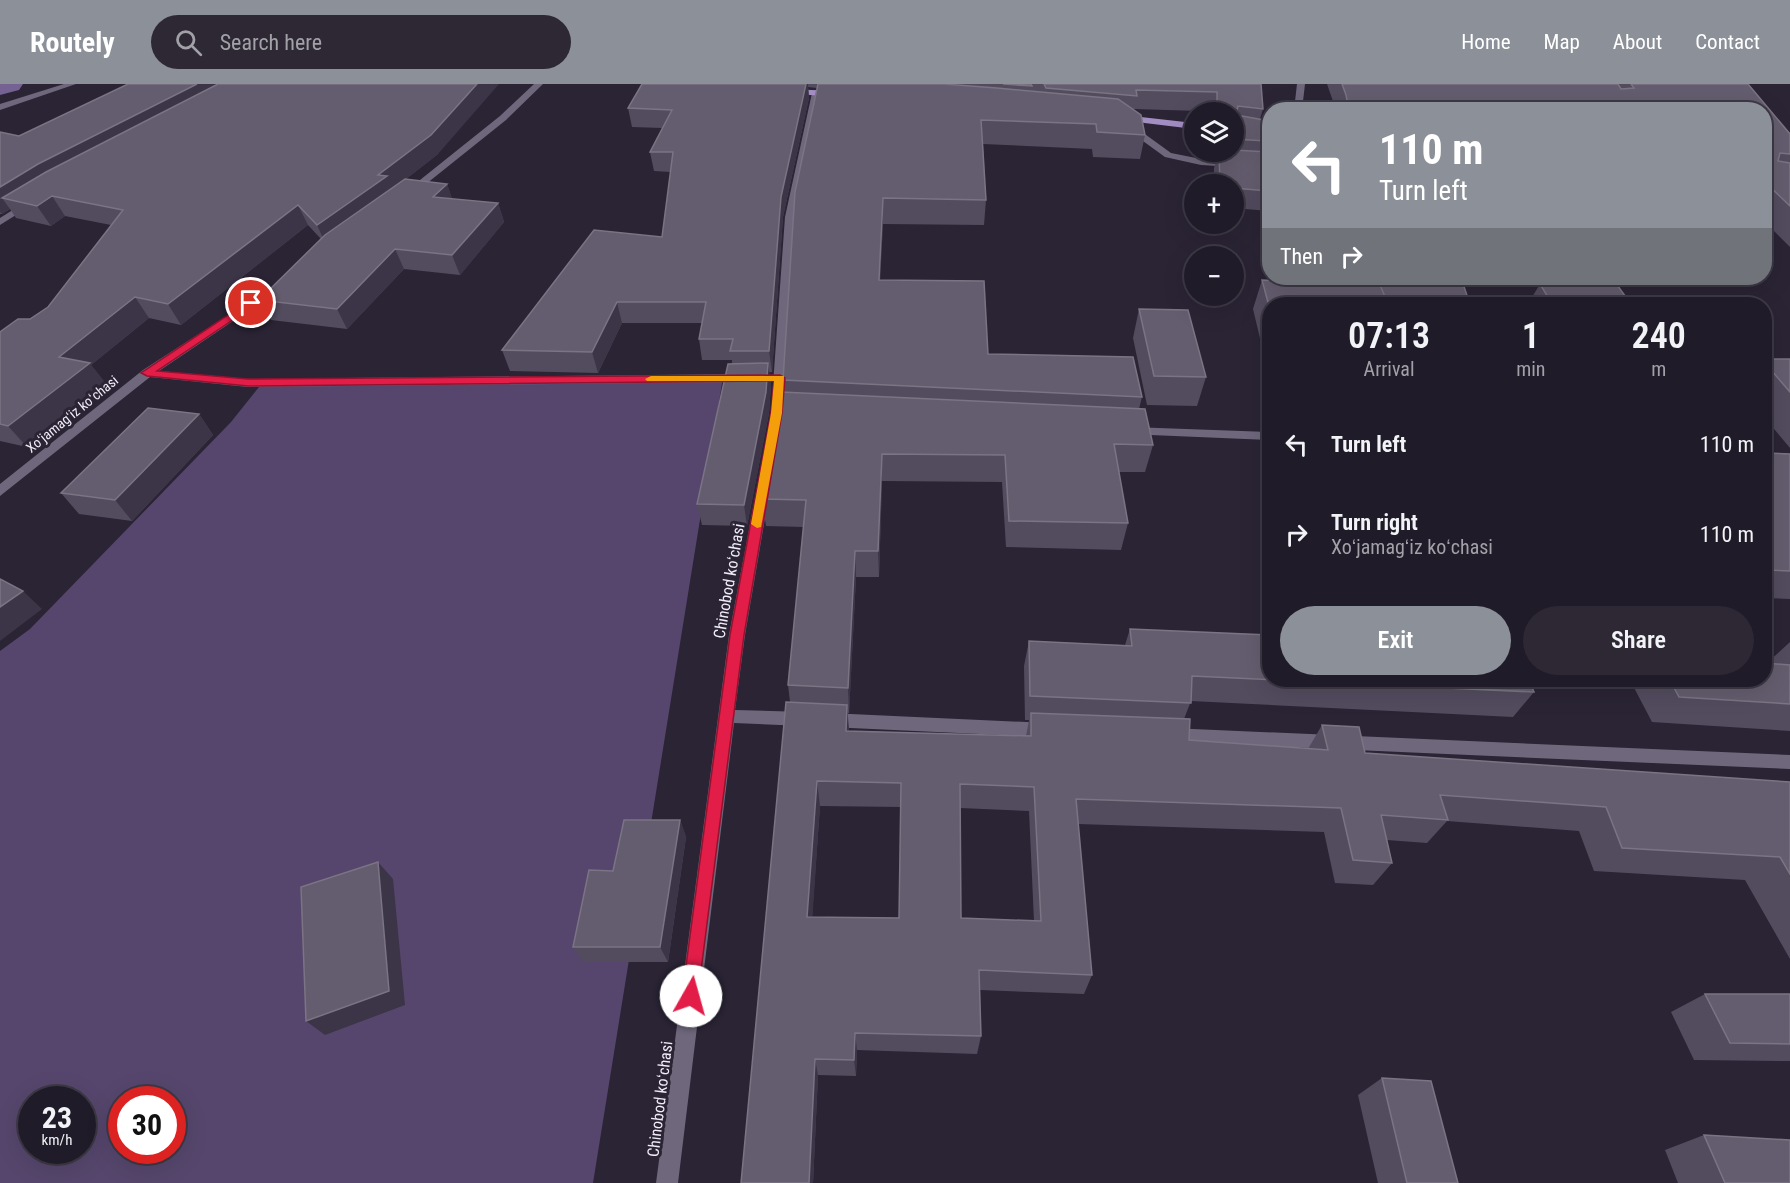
<!DOCTYPE html>
<html lang="en">
<head>
<meta charset="utf-8">
<style>
	body { margin:0; font-family:"Roboto Condensed",sans-serif; background:#2d2834; color:#f1f3f6; height:100vh; display:flex; flex-direction:column; font-size:22px; white-space:nowrap }
	* { box-sizing:border-box; margin:0 }
	p { font-size:20px; color:#a2a1a8 }
	.icon { flex:none; width:33px; height:33px; fill:none; stroke:currentColor; stroke-width:2; stroke-linecap:round; stroke-linejoin:round }
	.map { position:relative; flex:1; overflow:hidden }
	.sheet { position:absolute; left:1262px; top:213px; width:510px; height:390px; display:flex; flex-direction:column; background:#201b28; border-radius:24px; box-shadow:0 6px 24px #0002,0 0 0 2px #3d3945 }
	.sheet>* { flex:none }
	.hud { position:absolute; left:1262px; top:18px; width:510px; height:183px; border-radius:24px; box-shadow:0 6px 24px #0002,0 0 0 2px #3d3945; background:#8c9099; color:#fff; overflow:hidden }
	.tools { position:absolute; left:1184px; top:18px; display:grid; gap:12px }
	.tools a { display:grid; place-items:center; width:60px; height:60px; border-radius:50%; background:#201b28; box-shadow:0 6px 24px #0002,0 0 0 2px #3d3945; font-size:30px }
	.speed { position:absolute; left:18px; top:1002px; display:flex; gap:12px; font-size:30px; font-weight:700; text-align:center }
	.speed>* { display:grid; place-content:center; width:78px; height:78px; border-radius:50%; background:#201b28; box-shadow:0 6px 24px #0002,0 0 0 2px #3d3945; line-height:1 }
	.speed small { font-size:15px; font-weight:400 }
	.speed .limit { border:9px solid #d22; background:#fff; color:#111 }
	.pin { position:absolute; display:grid; place-items:center; width:51px; height:51px; color:#fff; margin:-26px; border:3px solid #fff; border-radius:50%; box-shadow:0 2px 6px #0007 }
	.me { position:absolute; width:66px; margin:-33px; rotate:7deg; stroke-linejoin:round; filter:drop-shadow(0 0 4px #0008) }
	.turn { display:flex; align-items:center; gap:21px; height:126px; padding:0 18px; font-size:27px }
	.turn .icon { width:78px; height:78px; stroke-width:2.5 }
	.turn b { display:block; font-size:42px; line-height:51px }
	.then { display:flex; align-items:center; height:57px; padding:0 18px; background:#0003; gap:12px; font-size:22px }
	.eta { display:flex; justify-content:space-evenly; align-items:center; height:102px; text-align:center }
	.eta b { font-size:36px; font-weight:600; line-height:42px }
	.button { display:flex; gap:12px; margin-top:auto; padding:12px 18px }
	.button a { flex:1; height:69px; border-radius:36px; background:#8c9099; color:#fff; font-size:24px; font-weight:600; line-height:69px; text-align:center }
	.button a+a { background:#2d2834; color:#f1f3f6 }
	ul { padding:0; list-style:none }
	li { display:flex; align-items:center; gap:18px; height:90px; padding:0 18px }
	li div { flex:1 }
	li b { display:block; font-size:22px }
	li em { font-style:normal }
	header { display:flex; align-items:center; gap:36px; box-sizing:border-box; height:84px; padding:0 30px; background:#8c9099; color:#fff }
	header strong { font-size:28px }
	nav { display:flex; gap:33px; margin-inline-start:auto; font-size:21px }
	.search { width:420px; height:54px; background:#2d2834; display:flex; align-items:center; gap:15px; box-sizing:border-box; padding:0 21px; border-radius:33px; color:#a2a1a8; font-size:22px }
	.map>svg:first-child { display:block }
</style>
</head>
<body>
<header>
<strong>Routely</strong>
<div class="search"><svg class="icon" aria-label="search" viewBox="0 0 24 24"><circle cx="10" cy="10" r="6"/><path d="M15 15l6 6"/></svg>Search here</div>
<nav><a>Home</a><a>Map</a><a>About</a><a>Contact</a></nav>
</header>
<div class="map">
<svg width="1790" height="1099" viewBox="0 0 1790 1099">
	<rect width="100%" height="100%" fill="#2a2435"/>
	<path fill="#56466d" fill-rule="evenodd" d="M723 293 593 1099H0V567L30 545 231 338 259 303ZM32 1016H82V1066H32ZM122 1016H172V1066H122Z"/>
	<g fill="none" stroke-linecap="round" stroke-linejoin="round">
		<polygon fill="#756293" fill-rule="evenodd" points="0,0 23,0 19,6 0,11"/>
		<g fill="#6f687d" fill-rule="evenodd">
			<polygon points="64,0 76,0 0,26 0,20"/>
			<polygon points="534,0 543,0 506,36 411,112 405,112 405,108 500,32"/>
			<polygon points="1297,0 1305,0 1302,26 1294,26"/>
			<polygon points="816,6 820,9 795,133 783,329 745,551 735,626 805,628 811,630 813,635 811,640 805,642 734,639 678,1099 656,1099 729,551 771,329 785,133 812,9"/>
			<polygon points="1125,40 1131,40 1171,69 1201,75 1269,79 1269,85 1201,81 1165,73 1125,44"/>
			<polygon points="27,117 35,119 0,141 0,134"/>
			<polygon points="281,197 285,198 285,202 159,287 248,295 744,290 750,294 744,298 248,303 150,293 0,412 0,400 143,286"/>
			<polygon points="1131,343 1269,348 1269,356 1127,350 1127,344"/>
			<polygon points="829,629 1047,639 1053,641 1055,646 1053,651 1047,653 829,643 823,641 821,636 823,631"/>
			<polygon points="1170,644 1790,671 1790,685 1170,658 1164,656 1162,651 1164,646"/>
		</g>
		<g fill="#a38ec4" fill-rule="evenodd">
			<polygon points="788,5 835,7 839,10 835,13 785,9 785,5"/>
			<polygon points="1123,31 1194,39 1194,45 1120,36 1119,34"/>
			<polygon points="1233,44 1269,48 1269,54 1233,50"/>
		</g>
	</g>
	<g fill="#534c5f" fill-rule="evenodd">
		<path d="M642 0H1261L1263 25 1260 35 1266 57 1263 68H1269V127L1233 124V100H1214V84L1217 74 1214 73 1213 68H1233V28L1134 25 1145 51 1140 75 1093 73 1092 65 983 60 986 116 984 141 883 140 880 196 988 270 1142 313 1139 325 1153 361 1145 388H1119L1128 439 1121 466 1006 463 1002 398 882 397 879 493H856L849 629H847L849 647 1026 652 1029 636H1025L1024 582 1029 557 1125 561 1130 545 1534 608 1513 633 1191 617 1184 635 1189 656 1308 665 1322 641 1365 669 1790 698V875L1745 796 1594 787 1579 747 1447 737 1427 759 1387 756 1392 779 1373 801 1335 799 1324 748 1078 740 1092 891 1084 910 980 906 981 952 977 970 857 966 856 992 818 991 813 1099H741L790 618 788 601 804 443 766 442 762 415 784 308 783 296 817 4 808 3 809 14 783 133 772 288H769L771 300 769 329 747 442 702 441 697 420 732 280V276H702L699 255 702 239H622L598 289 510 287 502 266 662 153 671 88 654 87 650 68 662 44 632 43 628 24ZM820 722 901 723 899 834 812 833ZM960 724 1029 727 1034 837 961 834Z"/>
		<polygon points="1327,0 1748,0 1790,50 1790,163 1764,137 1764,26 1336,26"/>
		<polygon points="0,48 19,52 438,70 406,95 447,100 452,115 498,119 504,138 460,191 404,185 347,245 271,236 259,216 321,155 308,141 181,241 149,234 91,281 106,300 27,363 0,357 0,248 30,235 48,223 111,141 65,132 51,142 16,134 10,125 2,130 0,130"/>
		<polygon points="1363,194 1461,194 1470,220 1269,220 1269,292 1253,225 1262,196 1365,201"/>
		<polygon points="1543,194 1612,194 1631,220 1528,220 1540,200 1546,200"/>
		<polygon points="1139,225 1206,293 1197,322 1147,321 1133,254"/>
		<polygon points="1764,275 1790,275 1790,364 1764,333"/>
		<polygon points="199,330 213,351 132,437 79,430 61,409"/>
		<polygon points="1764,369 1790,370 1790,515 1764,514"/>
		<polygon points="1790,558 1790,647 1652,638 1630,596 1764,596 1767,579"/>
		<polygon points="680,736 686,753 668,878 583,878 573,863 613,787"/>
		<polygon points="1705,910 1790,910 1790,977 1694,976 1671,928"/>
		<polygon points="1382,994 1458,1099 1378,1099 1358,1011"/>
		<polygon points="1704,1051 1790,1099 1678,1099 1665,1066"/>
	</g>
	<g fill="#3b3547">
		<polygon points="197,0 243,0 2,114 10,125 2,130 0,128 0,103 38,80"/>
		<polygon points="477,0 499,0 438,70 393,105 326,161 317,141"/>
		<polygon points="806,0 808,0 809,14 783,133 772,288 769,267 781,113"/>
		<polygon points="447,100 454,120 433,113"/>
		<polygon points="52,112 65,132 51,142 37,122"/>
		<polygon points="883,114 883,140 879,222 879,196"/>
		<polygon points="498,119 504,138 460,191 452,171"/>
		<polygon points="298,121 308,141 181,241 168,220"/>
		<polygon points="395,165 404,185 347,245 337,225"/>
		<polygon points="135,213 149,234 91,281 106,300 27,363 8,342 59,273"/>
		<polygon points="617,218 622,239 598,289 592,268"/>
		<polygon points="768,279 771,300 769,329 747,442 744,421"/>
		<polygon points="199,330 213,351 132,437 115,416"/>
		<polygon points="882,370 882,397 879,493 878,467"/>
		<polygon points="855,467 856,493 849,629 848,604"/>
		<polygon points="23,507 42,525 0,557 0,523"/>
		<polygon points="847,621 849,646 847,672 846,647"/>
		<polygon points="817,697 820,722 811,854 807,833"/>
		<polygon points="680,736 686,753 668,878 660,863"/>
		<polygon points="378,778 393,795 405,921 325,951 306,937"/>
		<polygon points="855,949 857,966 856,992 854,976"/>
		<polygon points="815,975 818,991 813,1099 809,1099"/>
	</g>
	<g fill="#645d6f" stroke="#7a7484" stroke-width="1.5" fill-rule="evenodd">
		<polygon points="128,0 197,0 38,80 0,103 0,48 19,52"/>
		<polygon points="218,0 477,0 431,51 378,91 387,92 317,141 298,121 168,220 135,213 59,273 90,279 8,342 0,340 0,248 18,235 30,235 48,223 123,126 52,112 37,122 2,114 46,88"/>
		<polygon points="642,0 806,0 781,113 769,267 730,267 733,255 699,255 706,218 617,218 592,268 502,266 594,146 662,153 673,68 650,68 672,26 628,24"/>
		<polygon points="818,0 944,0 997,4 1118,15 1141,31 1145,51 1097,48 1096,40 981,36 986,116 883,114 879,196 984,197 988,270 1133,273 1142,313 783,296 795,108"/>
		<polygon points="1003,0 1031,0 1032,2"/>
		<polygon points="1044,0 1261,0 1263,25 1238,22 1236,31 1264,36 1266,57 1233,55 1233,28 1217,28 1217,8 1136,6 1137,12 1046,4"/>
		<polygon points="1342,0 1618,0 1621,5 1634,4 1631,0 1748,0 1790,50 1790,70 1780,69 1778,77 1790,79 1790,122 1764,97 1764,26 1677,26 1587,18 1591,26 1349,26 1346,11"/>
		<polygon points="1233,66 1269,68 1269,107 1233,104 1233,100 1220,100 1219,68 1233,68"/>
		<polygon points="405,95 447,100 433,113 498,119 452,171 395,165 337,225 259,216 325,151"/>
		<polygon points="1378,194 1461,194 1470,220 1386,216 1380,202"/>
		<polygon points="1571,194 1612,194 1631,220 1552,220 1540,200 1575,201"/>
		<polygon points="1262,196 1380,201 1388,220 1269,220 1269,222"/>
		<polygon points="1139,225 1188,226 1206,293 1154,292"/>
		<polygon points="1764,275 1790,275 1790,308 1764,278"/>
		<polygon points="768,279 766,308 744,421 697,420 728,280"/>
		<polygon points="781,308 1145,325 1153,361 1114,360 1128,439 1009,437 1005,371 882,370 878,467 855,467 848,604 788,601 806,416 762,415"/>
		<polygon points="148,324 199,330 115,416 61,409"/>
		<polygon points="1764,369 1790,370 1790,487 1764,486"/>
		<polygon points="0,495 23,507 0,523"/>
		<polygon points="1130,545 1269,551 1269,596 1529,596 1534,608 1192,592 1191,619 1030,612 1029,557 1132,562"/>
		<polygon points="1764,579 1790,581 1790,620 1679,613 1670,596 1764,596"/>
		<path d="M786 618 847 621 846 647 1031 652V629L1190 635 1189 656 1328 666 1322 641 1359 643 1365 669 1790 698V790L1780 773 1622 764 1606 723 1440 711 1448 736 1381 731 1392 779 1353 776 1341 724 1076 715 1092 891 979 886 981 952 855 949 854 976 815 975 809 1099H741ZM817 697 901 699 899 834 807 833ZM960 700 1034 703 1041 837 961 834Z"/>
		<polygon points="624,736 680,736 660,863 573,863 589,786 613,787"/>
		<polygon points="378,778 389,907 306,937 301,803"/>
		<polygon points="1705,910 1790,910 1790,960 1730,959"/>
		<polygon points="1382,994 1431,997 1458,1099 1407,1099"/>
		<polygon points="1704,1051 1790,1056 1790,1099 1725,1099"/>
	</g>
	<polygon fill="#e11d48" stroke="#92132f" stroke-width="1.5" points="251,216 256,219 255,221 157,287 248,295 780,291 785,294 782,329 744,551 697,918 691,921 684,918 682,912 730,551 771,329 774,297 248,302 147,292 141,289"/>
	<polygon fill="#f59e0b" points="651,292 784,292 782,329 761,443 757,444 751,440 771,329 774,297 647,297 645,295"/>
	<g text-anchor="middle" dominant-baseline="central" stroke-width="6" stroke-linejoin="round" paint-order="stroke">
		<g font-size="14" fill="#f0ecf8" stroke="#2a2435">
			<text transform="translate(72 330) rotate(-39)">Xoʻjamagʻiz koʻchasi</text>
		</g>
		<g font-size="16" fill="#f0ecf8" stroke="#2a2435">
			<text transform="translate(729 497) rotate(-80)">Chinobod koʻchasi</text>
			<text transform="translate(660 1015) rotate(-83)">Chinobod koʻchasi</text>
		</g>
	</g>
</svg>
<div class="tools">
<a><svg class="icon" aria-label="layers" viewBox="0 0 24 24"><path d="M12 4l9 5-9 5-9-5zM3 14l9 5 9-5"/></svg></a>
<a>+</a>
<a>−</a>
</div>
<div class="speed"><div>23<small>km/h</small></div><div class="limit">30</div></div>
<div class="pin" style="left:251px;top:219px;background:#d93025"><svg class="icon" aria-label="arrive" viewBox="0 0 24 24"><path d="M6 21V4h12l-3 4 3 4H6"/></svg></div>
<svg class="me" style="left:691px;top:912px" viewBox="-20 -20 40 40"><circle r="19" fill="#fff"/><path d="M0-13L10 11 0 6-10 11z" fill="#e11d48"/></svg>
<div class="hud">
<div class="turn"><svg class="icon" aria-label="left" viewBox="0 0 24 24"><path d="M17 20v-9H6M10 6l-5 5 5 5"/></svg><div><b>110 m</b>Turn left</div></div>
<div class="then">Then<svg class="icon" aria-label="right" viewBox="0 0 24 24"><path d="M7 20v-9h11M14 6l5 5-5 5"/></svg></div>
</div>
<section class="sheet">
<div class="eta">
<div><b>07:13</b><p>Arrival</p></div>
<div><b>1</b><p>min</p></div>
<div><b>240</b><p>m</p></div>
</div>
<ul>
<li><svg class="icon" aria-label="left" viewBox="0 0 24 24"><path d="M17 20v-9H6M10 6l-5 5 5 5"/></svg><div><b>Turn left</b></div><em>110 m</em></li>
<li><svg class="icon" aria-label="right" viewBox="0 0 24 24"><path d="M7 20v-9h11M14 6l5 5-5 5"/></svg><div><b>Turn right</b><p>Xoʻjamagʻiz koʻchasi</p></div><em>110 m</em></li>
</ul>
<div class="button"><a>Exit</a><a>Share</a></div>
</section>
</div>
</body>
</html>
